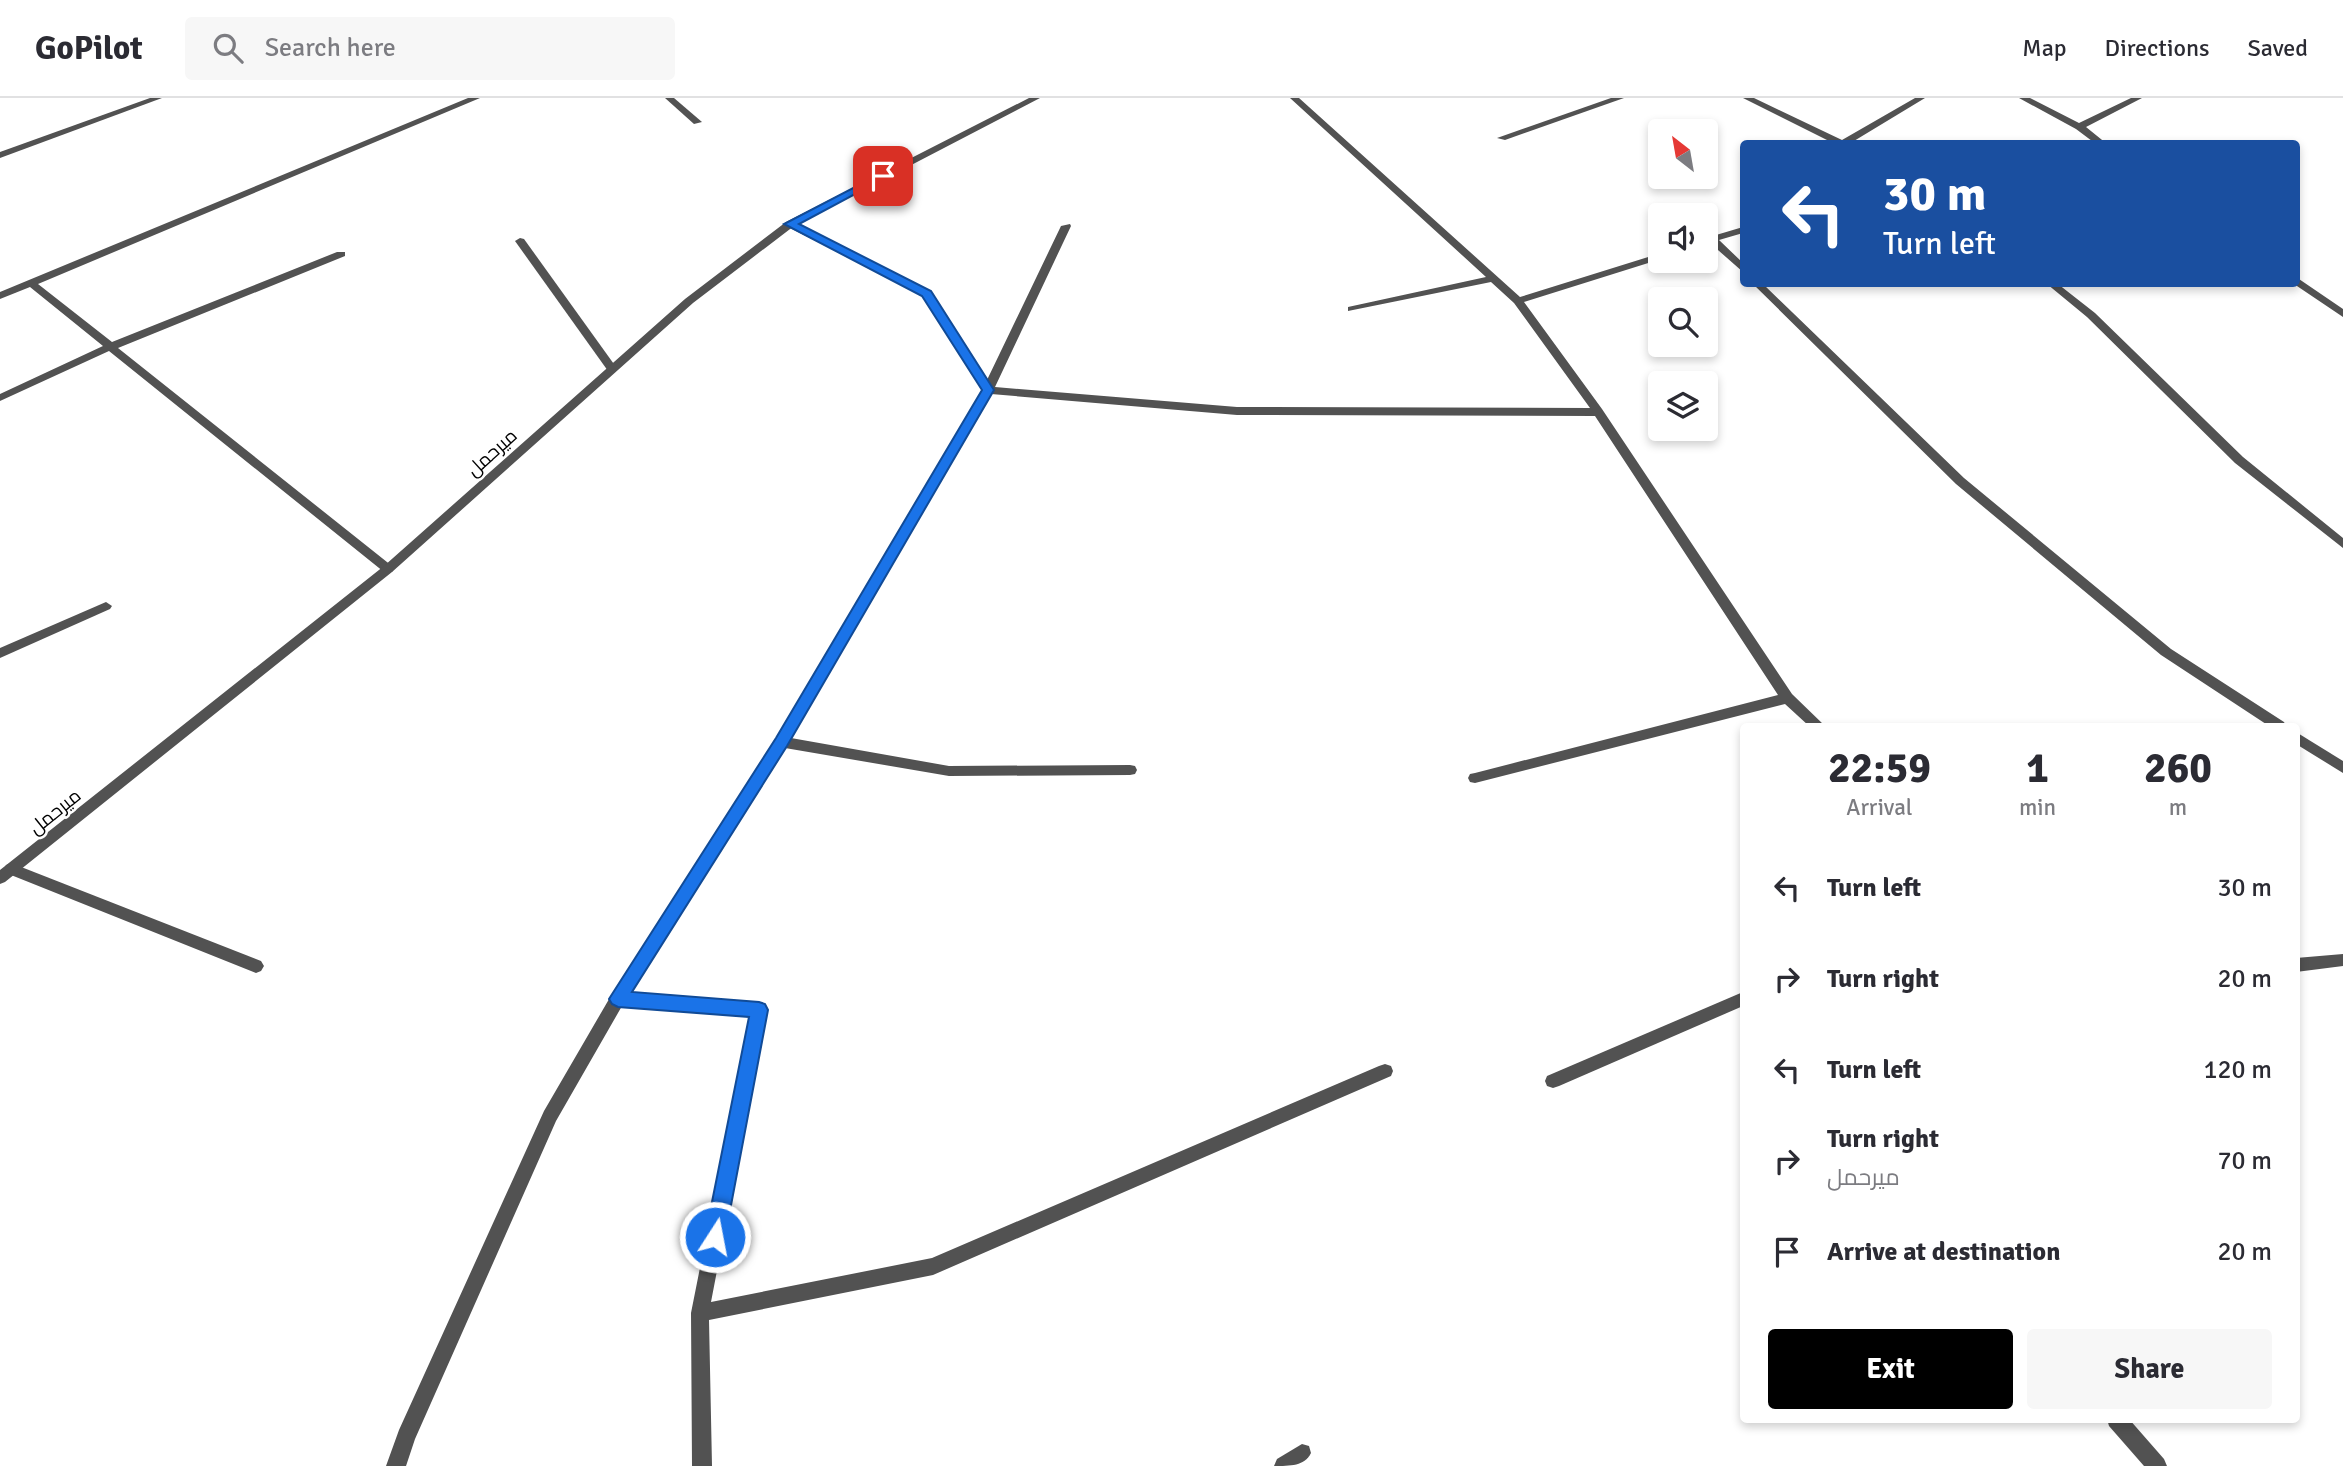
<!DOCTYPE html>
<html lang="en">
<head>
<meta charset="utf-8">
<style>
	body { margin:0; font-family:Signika,Cairo,sans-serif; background:#f7f7f7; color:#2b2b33; height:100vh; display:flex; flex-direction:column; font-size:26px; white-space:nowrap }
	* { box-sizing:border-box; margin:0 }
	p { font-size:23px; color:#7c7c81 }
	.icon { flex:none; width:38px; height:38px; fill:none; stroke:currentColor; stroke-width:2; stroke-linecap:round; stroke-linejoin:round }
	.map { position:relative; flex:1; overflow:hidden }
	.panel { position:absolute; left:1740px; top:625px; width:560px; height:700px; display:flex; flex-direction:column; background:#fff; border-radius:7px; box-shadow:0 4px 10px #0003 }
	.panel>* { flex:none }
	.hud { position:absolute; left:1740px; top:42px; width:560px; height:147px; border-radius:7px; box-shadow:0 4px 10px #0003; background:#1a4fa0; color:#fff; overflow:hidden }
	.needle { width:46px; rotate:329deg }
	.tools { position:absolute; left:1648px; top:21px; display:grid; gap:14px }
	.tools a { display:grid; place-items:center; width:70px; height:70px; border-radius:7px; background:#fff; box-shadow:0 4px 10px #0003; font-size:35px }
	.pin { position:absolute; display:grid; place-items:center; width:60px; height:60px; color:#fff; margin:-30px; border-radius:14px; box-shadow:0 4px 10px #0006 }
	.me { position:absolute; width:77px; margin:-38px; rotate:11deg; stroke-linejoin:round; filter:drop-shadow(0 0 5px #0008) }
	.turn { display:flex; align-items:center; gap:24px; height:147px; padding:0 28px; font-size:32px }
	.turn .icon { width:91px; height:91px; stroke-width:2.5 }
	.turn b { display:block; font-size:49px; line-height:60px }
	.eta { display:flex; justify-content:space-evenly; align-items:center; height:119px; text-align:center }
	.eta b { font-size:42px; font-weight:800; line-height:49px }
	.action { display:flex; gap:14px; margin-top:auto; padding:14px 28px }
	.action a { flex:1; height:80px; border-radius:7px; background:#000; color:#fff; font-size:28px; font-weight:800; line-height:80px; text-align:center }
	.action a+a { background:#f7f7f7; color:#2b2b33 }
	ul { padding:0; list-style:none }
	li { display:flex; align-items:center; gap:21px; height:91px; padding:0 28px }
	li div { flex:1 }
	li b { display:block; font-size:26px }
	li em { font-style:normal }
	header { display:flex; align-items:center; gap:42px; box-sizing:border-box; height:98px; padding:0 35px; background:#fff; border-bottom:2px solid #e1e1e2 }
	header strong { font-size:33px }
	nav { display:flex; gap:38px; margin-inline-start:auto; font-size:24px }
	.search { width:490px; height:63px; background:#f7f7f7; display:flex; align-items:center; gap:18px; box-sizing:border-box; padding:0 24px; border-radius:7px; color:#7c7c81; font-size:26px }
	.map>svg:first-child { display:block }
</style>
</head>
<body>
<header>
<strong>GoPilot</strong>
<div class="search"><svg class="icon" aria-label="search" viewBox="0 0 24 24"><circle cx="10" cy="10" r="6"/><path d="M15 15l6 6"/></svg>Search here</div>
<nav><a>Map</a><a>Directions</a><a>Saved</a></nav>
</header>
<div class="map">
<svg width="2343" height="1368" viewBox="0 0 2343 1368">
	<rect width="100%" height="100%" fill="#fff"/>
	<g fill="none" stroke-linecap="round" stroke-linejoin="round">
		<g fill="#525252" fill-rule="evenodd">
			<polygon points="150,0 162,0 0,60 0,54"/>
			<polygon points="468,0 480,0 38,186 112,244 337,154 345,154 345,158 118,250 392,468 394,471 392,474 384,474 109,253 0,303 0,296 103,248 30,189 0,201 0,194"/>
			<polygon points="665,0 674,0 702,24 694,26"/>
			<polygon points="1290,0 1299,0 1520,199 1661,155 1661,161 1524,204 1602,311 1792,596 1825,628 1809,628 1785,606 1475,685 1470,684 1468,680 1470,676 1475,675 1778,597 1595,318 1237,317 991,296 791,640 949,668 1130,667 1135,668 1137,672 1135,676 1130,677 949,678 785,650 630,895 759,905 765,907 767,912 711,1204 932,1160 1379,968 1385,966 1391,968 1393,973 1391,978 933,1177 709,1222 712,1368 692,1368 691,1215 750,918 622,908 556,1023 415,1341 406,1368 386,1368 399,1332 544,1013 612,896 777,640 982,292 923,197 786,128 786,124 794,124 931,193 987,282 1061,128 1070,126 1071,128 995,289 1237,309 1590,310 1514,205 1491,184 1348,213 1348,209 1486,179"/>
			<polygon points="1611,0 1624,0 1505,42 1497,40"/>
			<polygon points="1743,0 1754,0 1842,42 1915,0 1925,0 1849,46 1835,46"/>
			<polygon points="2019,0 2030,0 2079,25 2131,0 2142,0 2086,29 2107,46 2096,46 2076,31"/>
			<polygon points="1743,129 1743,135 1719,142 1743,165 1743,174 1710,145 1706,146 1706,140"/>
			<polygon points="520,140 524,141 616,269 616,273 608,273 515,143"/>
			<polygon points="2296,179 2343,211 2343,219 2294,186 2296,186"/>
			<polygon points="1753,186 1763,186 1964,380 2171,551 2284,624 2286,628 2269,628 2161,557 1956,386"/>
			<polygon points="2047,186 2058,186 2095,215 2243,359 2343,440 2343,450 2235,365 2087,219"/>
			<polygon points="106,504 112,508 110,511 0,560 0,550"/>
			<polygon points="2296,634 2343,663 2343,675 2296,646"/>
			<polygon points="11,765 261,863 264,868 261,873 256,875 6,775 4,771 6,767"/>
			<polygon points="1743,894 1743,908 1559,988 1553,990 1547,988 1545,983 1547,978"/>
			<path d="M1302 1346 1309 1348 1311 1355C1305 1368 1290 1368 1274 1368L1277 1361Z"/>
		</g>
		<g fill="#525252" fill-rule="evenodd">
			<polygon points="1029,0 1040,0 794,128 693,205 392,474 5,784 0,786 0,772 384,468 685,201 786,124"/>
			<polygon points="2343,856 2343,868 2296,874 2296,860"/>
			<polygon points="2107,1321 2129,1321 2164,1361 2167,1368 2144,1368 2109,1328"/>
		</g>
	</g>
	<polygon fill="#1a73e8" stroke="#114b97" stroke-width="2" points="880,76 889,78 799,126 931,193 994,292 787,648 632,894 759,904 765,906 768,912 725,1139 722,1146 715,1149 708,1146 705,1139 749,919 618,909 612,906 609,901 776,640 982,292 922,198 784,126"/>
	<g text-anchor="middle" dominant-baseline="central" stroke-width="5" stroke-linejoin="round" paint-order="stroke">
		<g font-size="19" fill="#000" stroke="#fff">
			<text transform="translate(492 355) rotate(-42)">میرحمل</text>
			<text transform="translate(55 714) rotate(-39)">میرحمل</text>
		</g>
	</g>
</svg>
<div class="tools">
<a><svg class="needle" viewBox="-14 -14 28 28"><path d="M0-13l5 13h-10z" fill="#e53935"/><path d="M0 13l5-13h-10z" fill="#7c7c81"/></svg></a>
<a><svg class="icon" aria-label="sound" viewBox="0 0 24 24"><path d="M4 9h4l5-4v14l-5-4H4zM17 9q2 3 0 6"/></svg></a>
<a><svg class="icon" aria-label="search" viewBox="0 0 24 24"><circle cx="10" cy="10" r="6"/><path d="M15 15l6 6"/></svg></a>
<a><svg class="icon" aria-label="layers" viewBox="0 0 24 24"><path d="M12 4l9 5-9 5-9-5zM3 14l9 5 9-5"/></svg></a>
</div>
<div class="pin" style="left:883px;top:78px;background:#d93025"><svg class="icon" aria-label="arrive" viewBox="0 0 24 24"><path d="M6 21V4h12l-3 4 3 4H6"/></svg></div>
<svg class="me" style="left:715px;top:1139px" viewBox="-20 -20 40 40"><circle r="17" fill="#1a73e8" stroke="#fff" stroke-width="3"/><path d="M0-11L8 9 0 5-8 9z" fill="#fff"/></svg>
<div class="hud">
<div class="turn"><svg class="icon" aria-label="left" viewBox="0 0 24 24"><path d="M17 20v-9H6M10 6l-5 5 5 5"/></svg><div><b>30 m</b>Turn left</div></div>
</div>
<section class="panel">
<div class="eta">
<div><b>22:59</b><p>Arrival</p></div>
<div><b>1</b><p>min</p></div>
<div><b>260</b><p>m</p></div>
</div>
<ul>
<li><svg class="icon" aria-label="left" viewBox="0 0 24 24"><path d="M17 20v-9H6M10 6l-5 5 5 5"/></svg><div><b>Turn left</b></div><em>30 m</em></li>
<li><svg class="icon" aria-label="right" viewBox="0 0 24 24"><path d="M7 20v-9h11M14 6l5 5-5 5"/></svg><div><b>Turn right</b></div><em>20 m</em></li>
<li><svg class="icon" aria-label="left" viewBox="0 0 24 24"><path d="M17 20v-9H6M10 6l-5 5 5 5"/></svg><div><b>Turn left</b></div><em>120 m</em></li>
<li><svg class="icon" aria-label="right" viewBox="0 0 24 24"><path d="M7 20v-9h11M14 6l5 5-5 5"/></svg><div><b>Turn right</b><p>میرحمل</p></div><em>70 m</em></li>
<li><svg class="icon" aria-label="arrive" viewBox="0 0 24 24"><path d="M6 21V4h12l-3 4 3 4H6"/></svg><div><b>Arrive at destination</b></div><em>20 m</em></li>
</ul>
<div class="action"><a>Exit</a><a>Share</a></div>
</section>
</div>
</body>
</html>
